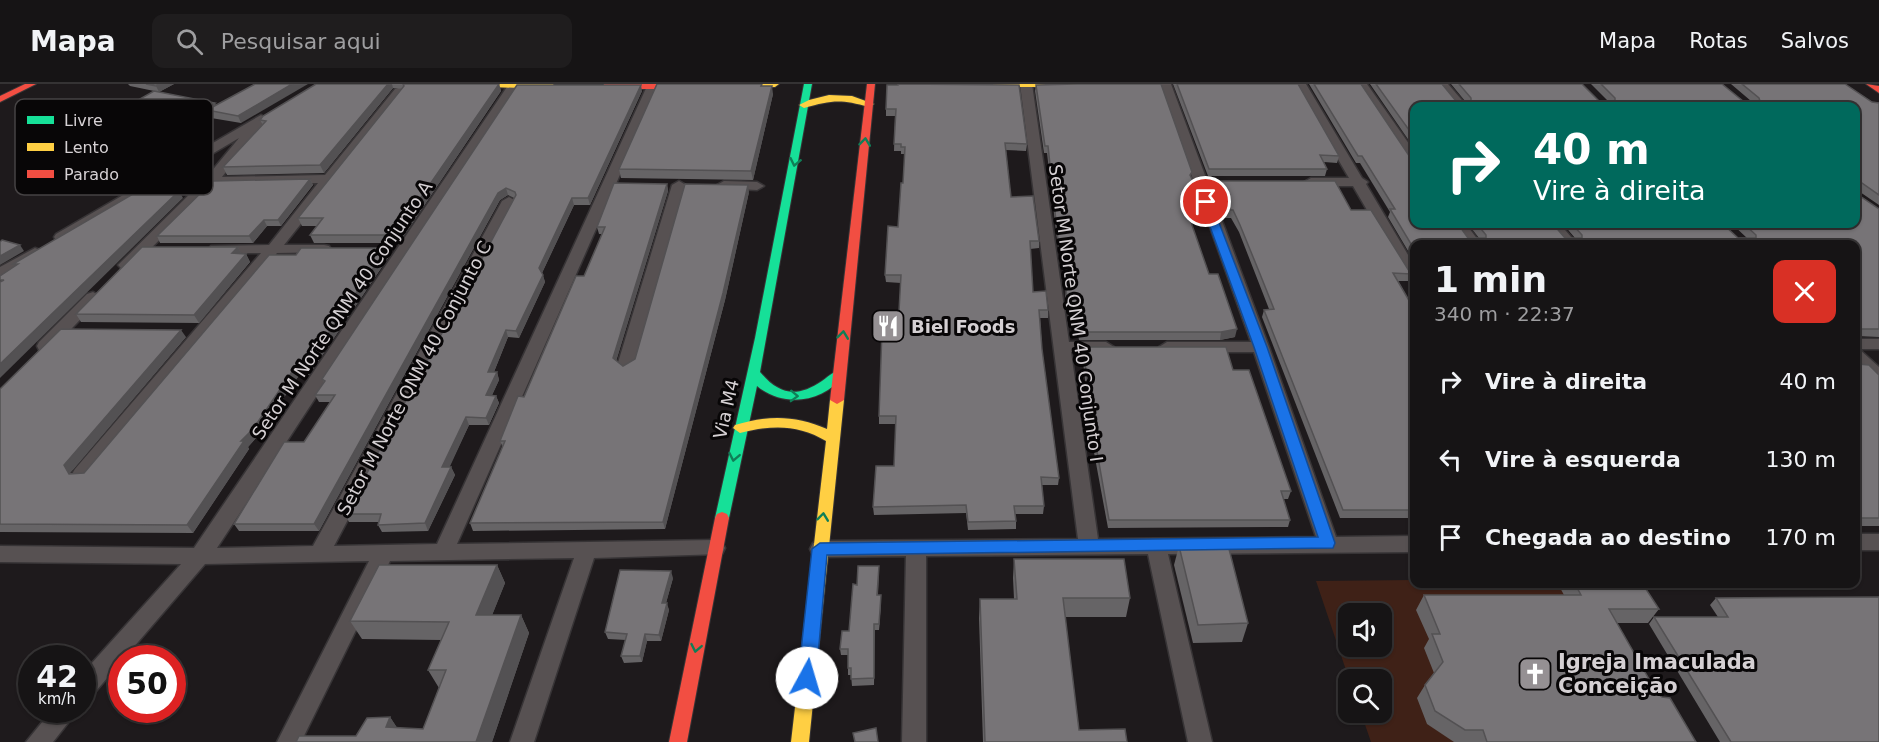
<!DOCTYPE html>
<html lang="pt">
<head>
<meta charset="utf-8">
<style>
	body { margin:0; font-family:"DejaVu Sans",sans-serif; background:#1f1d1e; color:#f1f3f6; height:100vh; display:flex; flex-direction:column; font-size:22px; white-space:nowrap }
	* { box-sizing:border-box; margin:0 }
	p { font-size:20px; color:#9e9ea0 }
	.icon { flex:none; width:33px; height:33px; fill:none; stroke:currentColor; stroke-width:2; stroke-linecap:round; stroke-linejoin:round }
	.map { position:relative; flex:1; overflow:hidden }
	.sheet { position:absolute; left:1410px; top:156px; width:450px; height:348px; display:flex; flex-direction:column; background:#161415; border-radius:12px; box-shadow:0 2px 4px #0004,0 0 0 2px #353334 }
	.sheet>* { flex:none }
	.top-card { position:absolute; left:1410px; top:18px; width:450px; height:126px; border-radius:12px; box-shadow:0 2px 4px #0004,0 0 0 2px #353334; background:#00695c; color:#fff; overflow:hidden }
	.tools { position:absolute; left:1338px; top:519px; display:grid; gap:12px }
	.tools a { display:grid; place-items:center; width:54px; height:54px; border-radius:12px; background:#161415; box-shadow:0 2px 4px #0004,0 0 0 2px #353334; font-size:30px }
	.speed { position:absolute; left:18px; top:561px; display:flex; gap:12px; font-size:30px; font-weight:700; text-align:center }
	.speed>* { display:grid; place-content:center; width:78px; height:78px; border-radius:50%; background:#161415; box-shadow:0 2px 4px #0004,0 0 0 2px #353334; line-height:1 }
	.speed small { font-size:15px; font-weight:400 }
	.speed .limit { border:9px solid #d22; background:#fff; color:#111 }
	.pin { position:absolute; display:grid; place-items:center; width:51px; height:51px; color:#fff; margin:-26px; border:3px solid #fff; border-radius:50%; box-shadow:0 2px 6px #0007 }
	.me { position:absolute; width:66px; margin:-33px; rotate:6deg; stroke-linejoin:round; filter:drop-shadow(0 0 4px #0008) }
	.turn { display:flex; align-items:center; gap:21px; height:126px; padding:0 24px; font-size:27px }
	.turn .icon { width:78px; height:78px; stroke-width:2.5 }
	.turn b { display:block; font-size:42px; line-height:51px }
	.round { display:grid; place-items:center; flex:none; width:63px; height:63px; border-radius:12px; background:#1f1d1e }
	.overview { display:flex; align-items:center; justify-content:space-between; height:102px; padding:0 24px }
	h1 { font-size:36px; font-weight:600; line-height:45px }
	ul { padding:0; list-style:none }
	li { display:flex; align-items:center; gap:18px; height:78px; padding:0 24px }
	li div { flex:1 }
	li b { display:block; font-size:22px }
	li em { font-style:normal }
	header { display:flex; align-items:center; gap:36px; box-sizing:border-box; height:84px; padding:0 30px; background:#161415; border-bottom:2px solid #353334 }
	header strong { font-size:28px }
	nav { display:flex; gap:33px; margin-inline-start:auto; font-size:21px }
	.search { width:420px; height:54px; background:#1f1d1e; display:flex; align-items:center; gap:15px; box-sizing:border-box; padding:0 21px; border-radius:12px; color:#9e9ea0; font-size:22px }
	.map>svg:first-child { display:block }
</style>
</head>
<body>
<header>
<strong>Mapa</strong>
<div class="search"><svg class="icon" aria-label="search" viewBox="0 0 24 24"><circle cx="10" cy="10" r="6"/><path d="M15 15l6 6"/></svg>Pesquisar aqui</div>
<nav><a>Mapa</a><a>Rotas</a><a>Salvos</a></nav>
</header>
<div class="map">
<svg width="1879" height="658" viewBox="0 0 1879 658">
	<rect width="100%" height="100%" fill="#1e1a1c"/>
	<path fill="#3f2117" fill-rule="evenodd" d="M1414 496V500H1584L1677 658H1371L1361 629 1382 628V596L1349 595 1316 497ZM1348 530H1382V562H1348Z"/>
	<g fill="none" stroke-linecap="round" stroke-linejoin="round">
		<g stroke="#373436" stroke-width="3">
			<g id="street">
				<polygon points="509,0 521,0 217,464 313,462 502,117 509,113 516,117 334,462 437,460 648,0 660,0 457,460 715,456 722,458 725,464 722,470 594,474 534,658 510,658 574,474 390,477 301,658 277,658 369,477 205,480 90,614 82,617 82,590 181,480 0,478 0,462 194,464"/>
				<polygon points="1020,0 1032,0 1069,258 1106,258 1114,263 1106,268 1071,268 1098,455 1316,453 1254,268 1167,268 1159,263 1167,258 1251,258 1159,0 1171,0 1269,263 1336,453 1414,452 1414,468 1168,470 1212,658 1188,658 1148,470 926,472 926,658 902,658 906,472 820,473 813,471 810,465 813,459 820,457 1078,455"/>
				<polygon points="1294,0 1306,0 1362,94 1368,98 1366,100 1414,181 1414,198 1406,193 1353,102 1311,102 1304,98 1311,94 1349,94"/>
				<polygon points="1355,0 1367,0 1414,67 1414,80 1409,79"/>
				<polygon points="1436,0 1448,0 1467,22 1455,22"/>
				<polygon points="399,4 405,8 403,11 284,161 324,161 329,162 331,165 329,168 277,169 89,395 75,395 72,390 75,385 261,169 216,169 211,168 209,165 211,162 269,161 318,99 215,101 131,184 121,184 118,181 121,178 206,94 239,54 66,156 56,156 54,153 56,150 261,31 267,35 222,93 325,91 395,5"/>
				<polygon points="679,97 686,101 635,282 626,288 620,286 617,282 672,101"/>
				<polygon points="724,97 757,98 764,102 757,106 719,104 717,101"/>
				<polygon points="1452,140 1466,140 1481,160 1467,160"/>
				<polygon points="1546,140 1560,140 1577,160 1563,160"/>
				<polygon points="35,164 40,166 43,169 40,172 0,195 0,183"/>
				<polygon points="93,208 101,213 99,216 51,266 39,266 37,262 39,258 87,210"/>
				<polygon points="1856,255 1879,255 1879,265 1859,265 1879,283 1879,299 1873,297 1856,279"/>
				<rect x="1856" y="450" width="23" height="16"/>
				<polygon points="52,626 78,626 53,658 26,658"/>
			</g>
		</g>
		<g stroke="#373436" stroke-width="2">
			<path id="fast" d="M804 0H812L760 288C779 311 797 314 822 297 828 293 831 289 838 287L844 291C823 319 783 324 757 302L729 434 727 438H717L715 434 755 254Z"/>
		</g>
		<g stroke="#373436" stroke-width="2">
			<g id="slow">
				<polygon points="486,0 553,0 554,2 550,5 490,3"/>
				<polygon points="723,0 779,0 775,3 727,4"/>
				<polygon points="925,0 1079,0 1075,3 929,3"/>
				<path d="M829 11 852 12 874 20 869 23C841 15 832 16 804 24L799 21 809 16Z"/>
				<path d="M837 312 844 316 809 658H791L826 357C798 340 771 341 740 349L733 344 735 341C767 331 796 331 827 345L830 316Z"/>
			</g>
		</g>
		<g stroke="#373436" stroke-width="2">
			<g id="jam">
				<polygon points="25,0 36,0 0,18 0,12"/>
				<polygon points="604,0 694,0 695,2 691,5 607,5 604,4"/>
				<polygon points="867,0 875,0 844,316 837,320 830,316"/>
				<polygon points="1866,0 1879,2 1879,9"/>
				<polygon points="722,428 727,430 729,434 687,658 669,658 715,434 717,430"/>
			</g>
		</g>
		<use href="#street" fill="#575152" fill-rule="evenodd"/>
		<use href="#fast" fill="#16e098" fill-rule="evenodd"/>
		<use href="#slow" fill="#ffcf43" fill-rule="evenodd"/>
		<use href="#jam" fill="#f24e42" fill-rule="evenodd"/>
	</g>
	<g fill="#666466">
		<polygon points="128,0 174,0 159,8 130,2"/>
		<polygon points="255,0 241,39 211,34 209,30 175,49 144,43 119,57 90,51 87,45 216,21"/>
		<polygon points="316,0 499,0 501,7 399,159 314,159 310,151 317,142 302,142 298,134 402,5 393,4 324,89 227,91 223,83 263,41 260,36"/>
		<polygon points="762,0 762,2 773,10 753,96 621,94 619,85"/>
		<polygon points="1173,0 1298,0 1339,72 1337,79 1324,78 1327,85 1325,92 1208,92"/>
		<polygon points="1309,0 1361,0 1414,140 1468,154 1479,154 1468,140 1553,140 1565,154 1575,154 1563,140 1723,140 1738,154 1747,154 1732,140 1856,140 1414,22 1414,64 1370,0 1442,0 1456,17 1465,17 1451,0 1582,0 1599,17 1608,17 1591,0 1722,0 1743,17 1751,17 1731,0 1845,0 1872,18 1879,19 1879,121 1860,108 1860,112 1879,125 1879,253 1856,252 1856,160 1414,160 1414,177 1388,133 1390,128 1360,79 1356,79"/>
		<polygon points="517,1 642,7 590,121 574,121 542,189 545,198 519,254 508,253 494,288 497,288 499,296 492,311 496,312 499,319 489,341 469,341 449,383 451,383 455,391 428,447 382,448 378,441 379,438 349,438 345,430 514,114 508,111 500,116 319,447 239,447 234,440 304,358 330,318 319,318 315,311 324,298 322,295"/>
		<polygon points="898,1 1027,60 1026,67 1006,66 1011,113 1039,157 1039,164 1030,165 1033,208 1048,226 1048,234 1040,234 1042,265 1059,394 1058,401 1042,401 1044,422 1043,430 1015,430 1016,437 1016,445 968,446 966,429 874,431 873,423 894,382 896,340 879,340 879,332 899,227 901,199 886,198 885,191 898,143 903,99 905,70 901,70 901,67 894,67 895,32 886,32 886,25"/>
		<polygon points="1036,1 1076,1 1191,93 1200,111 1199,119 1186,119 1192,141 1209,190 1235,253 1220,256 1079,256 1075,234 1068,234 1065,214 1066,206 1068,206 1067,195 1062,164 1058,164 1047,69 1044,69 1035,7"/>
		<polygon points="310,95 313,101 281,142 267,142 253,159 160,159 157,152"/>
		<polygon points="1214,97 1351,126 1411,190 1408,197 1398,197 1414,225 1414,434 1340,434 1262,233 1264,226 1269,225 1239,148 1231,134 1225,134 1212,104"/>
		<polygon points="667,100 668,107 616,277 623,282 635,275 749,108 725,216 665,445 473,447 470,439 503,363 500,357 524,313 584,192 602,150 599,150 597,143"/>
		<polygon points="238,163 241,170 246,170 250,178 199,239 81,238 76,230"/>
		<polygon points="390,171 309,291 302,287 257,353 248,363 249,365 193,449 0,448 0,305 186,253 70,389 84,389"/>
		<polygon points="1083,263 1233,286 1291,407 1288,415 1283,415 1290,436 1288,443 1108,444 1093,363 1082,270"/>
		<polygon points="1856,278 1858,280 1879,291 1879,442 1856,442"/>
		<polygon points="1179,462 1248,539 1242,558 1193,559 1174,481"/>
		<polygon points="1014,475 1130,514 1126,533 1065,533 1079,646 1127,658 983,658 979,534 980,515 1014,515 1013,494"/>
		<polygon points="497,481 505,499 492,531 521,531 529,549 492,658 356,652 390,633 397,644 423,645 439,604 428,586 441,556 362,555 350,537"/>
		<polygon points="879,482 878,511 881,518 879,546 875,546 874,601 852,602 851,591 848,591 848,571 841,571 840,565 849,547 857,501"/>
		<polygon points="673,494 666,519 669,526 661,557 647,557 642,578 624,579 621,572 626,556 608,555 605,548"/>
		<polygon points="1558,500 1600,500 1602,503 1659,525 1648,539 1617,539 1657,609 1696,658 1454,658 1427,640 1417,614 1425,601 1434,589 1424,564 1429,555 1416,526 1424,511 1564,511"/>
		<polygon points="1716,514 1879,658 1720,658 1649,540 1654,533 1718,533 1710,521"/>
	</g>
	<g fill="#535153">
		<polygon points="159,0 174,0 159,8 156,2"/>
		<polygon points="292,0 308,0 241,39 238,32"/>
		<polygon points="388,0 392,0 393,4 324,89 320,81"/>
		<polygon points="499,0 501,7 399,159 395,151"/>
		<polygon points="641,1 642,7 590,121 588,114"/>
		<polygon points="772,2 773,10 753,96 751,87"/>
		<polygon points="215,19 218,25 207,26 209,30 175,49 172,43"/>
		<polygon points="141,37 144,43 119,57 116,51"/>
		<polygon points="310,95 313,101 281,142 278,136"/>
		<polygon points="667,100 668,107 615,281 613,274"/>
		<polygon points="748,101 749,108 725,216 665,445 663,438"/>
		<polygon points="506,104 508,111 500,116 319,447 314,440 498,109"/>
		<polygon points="179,107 183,114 0,294 0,280"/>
		<polygon points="572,114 574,121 541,191 539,184"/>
		<polygon points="264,136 267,142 253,159 249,152"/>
		<polygon points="20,161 24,167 0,181 0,172"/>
		<polygon points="238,163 242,171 232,169"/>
		<polygon points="387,164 390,171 309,291 305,283"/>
		<polygon points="246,170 250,178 199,239 194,231"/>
		<polygon points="543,191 545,198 519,254 516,247"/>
		<polygon points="1237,245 1235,253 1220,256 1221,248"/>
		<polygon points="181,246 186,253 70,389 75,397 69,390 64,381"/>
		<polygon points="506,246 508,253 491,295 488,288"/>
		<polygon points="298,279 302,287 257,353 248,363 249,365 193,449 187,441 241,357"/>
		<polygon points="497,288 499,296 489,318 486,311"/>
		<polygon points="496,312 499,319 489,341 486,334"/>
		<polygon points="466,333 469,341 446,391 442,383"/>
		<polygon points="451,383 455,391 428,447 425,439"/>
		<polygon points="497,481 505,499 485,549 476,531"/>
		<polygon points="671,487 673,494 664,526 662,519"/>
		<polygon points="881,511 881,518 879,546 879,540"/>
		<polygon points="667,519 669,526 661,557 659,551"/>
		<polygon points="521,531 529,549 492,658 476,658"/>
		<polygon points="645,550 647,557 642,578 640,572"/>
		<polygon points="390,633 402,651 386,643"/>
	</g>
	<g fill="#777477" stroke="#535153" stroke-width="1.5">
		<polygon points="146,0 159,0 156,2"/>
		<polygon points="255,0 292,0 238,32 207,26"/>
		<polygon points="316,0 388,0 320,81 223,83 266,37 260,36 263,32"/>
		<polygon points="403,0 499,0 395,151 310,151 323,134 298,134 404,2"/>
		<polygon points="657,0 762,0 761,2 772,2 751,87 619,85"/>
		<polygon points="898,0 1019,1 1027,60 1005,59 1011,113 1033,112 1039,157 1030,157 1033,208 1046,207 1048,226 1039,226 1042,265 1059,394 1041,393 1044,422 1014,422 1016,437 968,438 966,421 873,423 876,382 894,382 896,332 879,332 882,246 885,227 899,227 901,191 885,191 888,142 898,143 901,99 903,99 905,63 901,63 901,60 894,60 896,25 886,25 887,1 898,1"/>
		<polygon points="1077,0 1161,0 1192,88 1190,91 1200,111 1184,112 1192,141 1209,190 1218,190 1237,245 1221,248 1080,248 1076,227 1069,226 1066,206 1069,206 1068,187 1063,156 1058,156 1048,62 1045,62 1036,1"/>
		<polygon points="1177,0 1298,0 1339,72 1320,71 1327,85 1209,85"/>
		<polygon points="1314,0 1361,0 1410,73 1414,74 1414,140 1458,140 1468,154 1486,154 1486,151 1477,140 1553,140 1565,154 1582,154 1582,151 1572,140 1723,140 1738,154 1756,154 1756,151 1744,140 1856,140 1856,22 1414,22 1414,53 1376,0 1442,0 1456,17 1471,17 1471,14 1459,0 1582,0 1599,17 1615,17 1615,14 1601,0 1722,0 1743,17 1760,17 1759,14 1742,0 1845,0 1872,18 1879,19 1879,111 1859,97 1860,112 1879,125 1879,245 1856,245 1856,160 1414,160 1414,165 1390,125 1395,125 1362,72 1358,72"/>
		<polygon points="517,1 641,1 588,114 572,114 539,184 543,191 516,247 506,246 488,288 497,288 486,311 496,312 486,334 466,333 442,383 451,383 425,439 378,441 381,430 345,430 516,111 515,108 506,104 498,109 314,440 234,440 284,358 304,358 335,311 315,311 325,297 322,295"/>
		<polygon points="154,7 215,19 172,43 141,37 116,51 87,45"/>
		<polygon points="310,95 278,136 264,136 249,152 157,152 213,97"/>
		<polygon points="1214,97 1335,97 1351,126 1371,126 1411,190 1393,189 1414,225 1414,426 1343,426 1264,226 1274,225 1260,190 1240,141 1233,126 1226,126"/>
		<polygon points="614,99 667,100 613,274 623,282 635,275 685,100 748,101 723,209 663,438 470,439 505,357 500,357 518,312 524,313 576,192 584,192 605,143 597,143"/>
		<polygon points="138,107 179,107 0,280 0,198 4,196 0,196 0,192 18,180 13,180"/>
		<polygon points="2,156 20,161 0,172 0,158"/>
		<polygon points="142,163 238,163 232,169 246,170 194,231 76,230"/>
		<polygon points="301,164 387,164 305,283 298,279 253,345 241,357 244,357 187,441 0,440 0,305 61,245 181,246 64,381 69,390 84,389 269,171 296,171"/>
		<polygon points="1083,263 1226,263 1233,286 1249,286 1291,407 1281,407 1290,436 1109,436 1095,356"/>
		<polygon points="1856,278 1858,280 1869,281 1879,291 1879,434 1856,434"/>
		<polygon points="1228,461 1248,539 1198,541 1179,462"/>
		<polygon points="1014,475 1124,475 1130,514 1063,514 1079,646 1125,645 1127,658 985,658 980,515 1017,515"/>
		<polygon points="379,481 497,481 476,531 521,531 476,658 296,658 299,652 356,652 367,634 390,633 386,643 423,645 446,586 428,586 449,538 350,537"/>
		<polygon points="858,482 879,482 877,511 881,511 879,540 874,540 874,594 851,595 851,584 848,584 848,565 840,565 842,547 849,547 853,500 857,501"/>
		<polygon points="620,486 671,487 662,519 667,519 659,551 645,550 640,572 621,572 627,550 605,548"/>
		<polygon points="1575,500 1600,500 1602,503 1644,502 1659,525 1609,525 1657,609 1662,613 1670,614 1696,658 1487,658 1483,646 1465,646 1435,627 1425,601 1443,578 1432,550 1440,550 1424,511 1581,511"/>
		<polygon points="1879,513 1879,658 1731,658 1654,533 1728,533 1716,514"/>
		<polygon points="876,644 878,658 855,658 853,649"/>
	</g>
	<defs><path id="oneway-chevron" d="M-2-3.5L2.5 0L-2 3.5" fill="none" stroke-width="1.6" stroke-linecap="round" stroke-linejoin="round" transform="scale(1.5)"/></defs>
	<g stroke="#107e57">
		<use href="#oneway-chevron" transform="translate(865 58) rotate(-83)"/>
		<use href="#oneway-chevron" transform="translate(795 78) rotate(102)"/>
		<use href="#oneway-chevron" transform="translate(843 251) rotate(-83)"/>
		<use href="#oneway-chevron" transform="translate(794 312) rotate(2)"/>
		<use href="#oneway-chevron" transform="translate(734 373) rotate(101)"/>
		<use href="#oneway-chevron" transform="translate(823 433) rotate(-83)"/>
		<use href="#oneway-chevron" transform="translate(696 564) rotate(101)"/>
	</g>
	<polygon fill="#1a73e8" stroke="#114b97" stroke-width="1.5" points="1206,115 1211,118 1267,263 1335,459 1333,464 827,471 816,594 813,599 807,601 801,599 798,594 812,465 820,459 1318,453 1254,263 1201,118"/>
	<defs>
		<g id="restaurant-square" transform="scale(1.725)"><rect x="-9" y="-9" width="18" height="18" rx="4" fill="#959093" stroke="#080607"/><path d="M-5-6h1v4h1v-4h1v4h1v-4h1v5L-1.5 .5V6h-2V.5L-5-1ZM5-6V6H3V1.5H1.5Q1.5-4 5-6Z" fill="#fff"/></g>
		<g id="church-square" transform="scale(1.725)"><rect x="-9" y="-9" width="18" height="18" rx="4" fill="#959093" stroke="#080607"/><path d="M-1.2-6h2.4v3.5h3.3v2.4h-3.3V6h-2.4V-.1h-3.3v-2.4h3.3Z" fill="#fff"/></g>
	</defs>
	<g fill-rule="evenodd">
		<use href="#restaurant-square" x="888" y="242"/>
		<use href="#church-square" x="1535" y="590"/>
	</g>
	<g text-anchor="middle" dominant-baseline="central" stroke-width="6" stroke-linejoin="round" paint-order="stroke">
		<g font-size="18" fill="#d5d0d3" stroke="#080607">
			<text transform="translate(342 226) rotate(-56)">Setor M Norte QNM 40 Conjunto A</text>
			<text transform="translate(1076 229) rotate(82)">Setor M Norte QNM 40 Conjunto I</text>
			<text transform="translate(414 294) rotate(-62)">Setor M Norte QNM 40 Conjunto C</text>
			<text transform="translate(726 325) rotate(-77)">Via M4</text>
		</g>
		<g font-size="18" font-weight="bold" fill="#d5d0d3" stroke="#080607" text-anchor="start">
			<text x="911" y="242">Biel Foods</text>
		</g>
		<g font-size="21" font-weight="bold" fill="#d5d0d3" stroke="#080607" text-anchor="start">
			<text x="1558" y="578">Igreja Imaculada<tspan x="1558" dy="24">Conceição</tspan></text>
		</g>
	</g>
	<rect x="15" y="15" width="198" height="96" rx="9" fill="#080607" stroke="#464344" stroke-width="1.5"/>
	<rect x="27" y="32" width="27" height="8" fill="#16e098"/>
	<rect x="27" y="59" width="27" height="8" fill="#ffcf43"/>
	<rect x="27" y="86" width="27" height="8" fill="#f24e42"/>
	<g font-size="16" fill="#d5d0d3">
		<text x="64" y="42">Livre</text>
		<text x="64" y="69">Lento</text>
		<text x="64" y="96">Parado</text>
	</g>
</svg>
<div class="tools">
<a><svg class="icon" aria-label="sound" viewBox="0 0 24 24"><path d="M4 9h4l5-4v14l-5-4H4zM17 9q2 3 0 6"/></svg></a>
<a><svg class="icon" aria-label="search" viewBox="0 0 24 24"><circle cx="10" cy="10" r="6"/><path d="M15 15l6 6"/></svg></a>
</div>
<div class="speed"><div>42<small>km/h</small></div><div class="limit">50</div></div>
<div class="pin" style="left:1206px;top:118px;background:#d93025"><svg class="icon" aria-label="arrive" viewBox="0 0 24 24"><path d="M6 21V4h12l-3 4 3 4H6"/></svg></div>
<svg class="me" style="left:807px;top:594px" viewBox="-20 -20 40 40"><circle r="19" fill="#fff"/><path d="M0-13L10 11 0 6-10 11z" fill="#1a73e8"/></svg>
<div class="top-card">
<div class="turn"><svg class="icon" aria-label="right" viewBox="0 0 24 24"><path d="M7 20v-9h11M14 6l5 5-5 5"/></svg><div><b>40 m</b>Vire à direita</div></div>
</div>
<section class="sheet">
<div class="overview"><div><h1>1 min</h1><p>340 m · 22:37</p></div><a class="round" style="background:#d93025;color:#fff"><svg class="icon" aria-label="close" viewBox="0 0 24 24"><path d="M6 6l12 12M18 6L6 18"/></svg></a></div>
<ul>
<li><svg class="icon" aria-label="right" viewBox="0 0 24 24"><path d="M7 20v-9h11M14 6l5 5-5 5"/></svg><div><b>Vire à direita</b></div><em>40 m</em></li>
<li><svg class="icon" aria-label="left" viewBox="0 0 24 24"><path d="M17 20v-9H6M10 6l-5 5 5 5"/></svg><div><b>Vire à esquerda</b></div><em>130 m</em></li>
<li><svg class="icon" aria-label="arrive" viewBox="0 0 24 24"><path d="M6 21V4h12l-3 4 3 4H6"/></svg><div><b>Chegada ao destino</b></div><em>170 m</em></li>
</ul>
</section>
</div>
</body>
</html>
